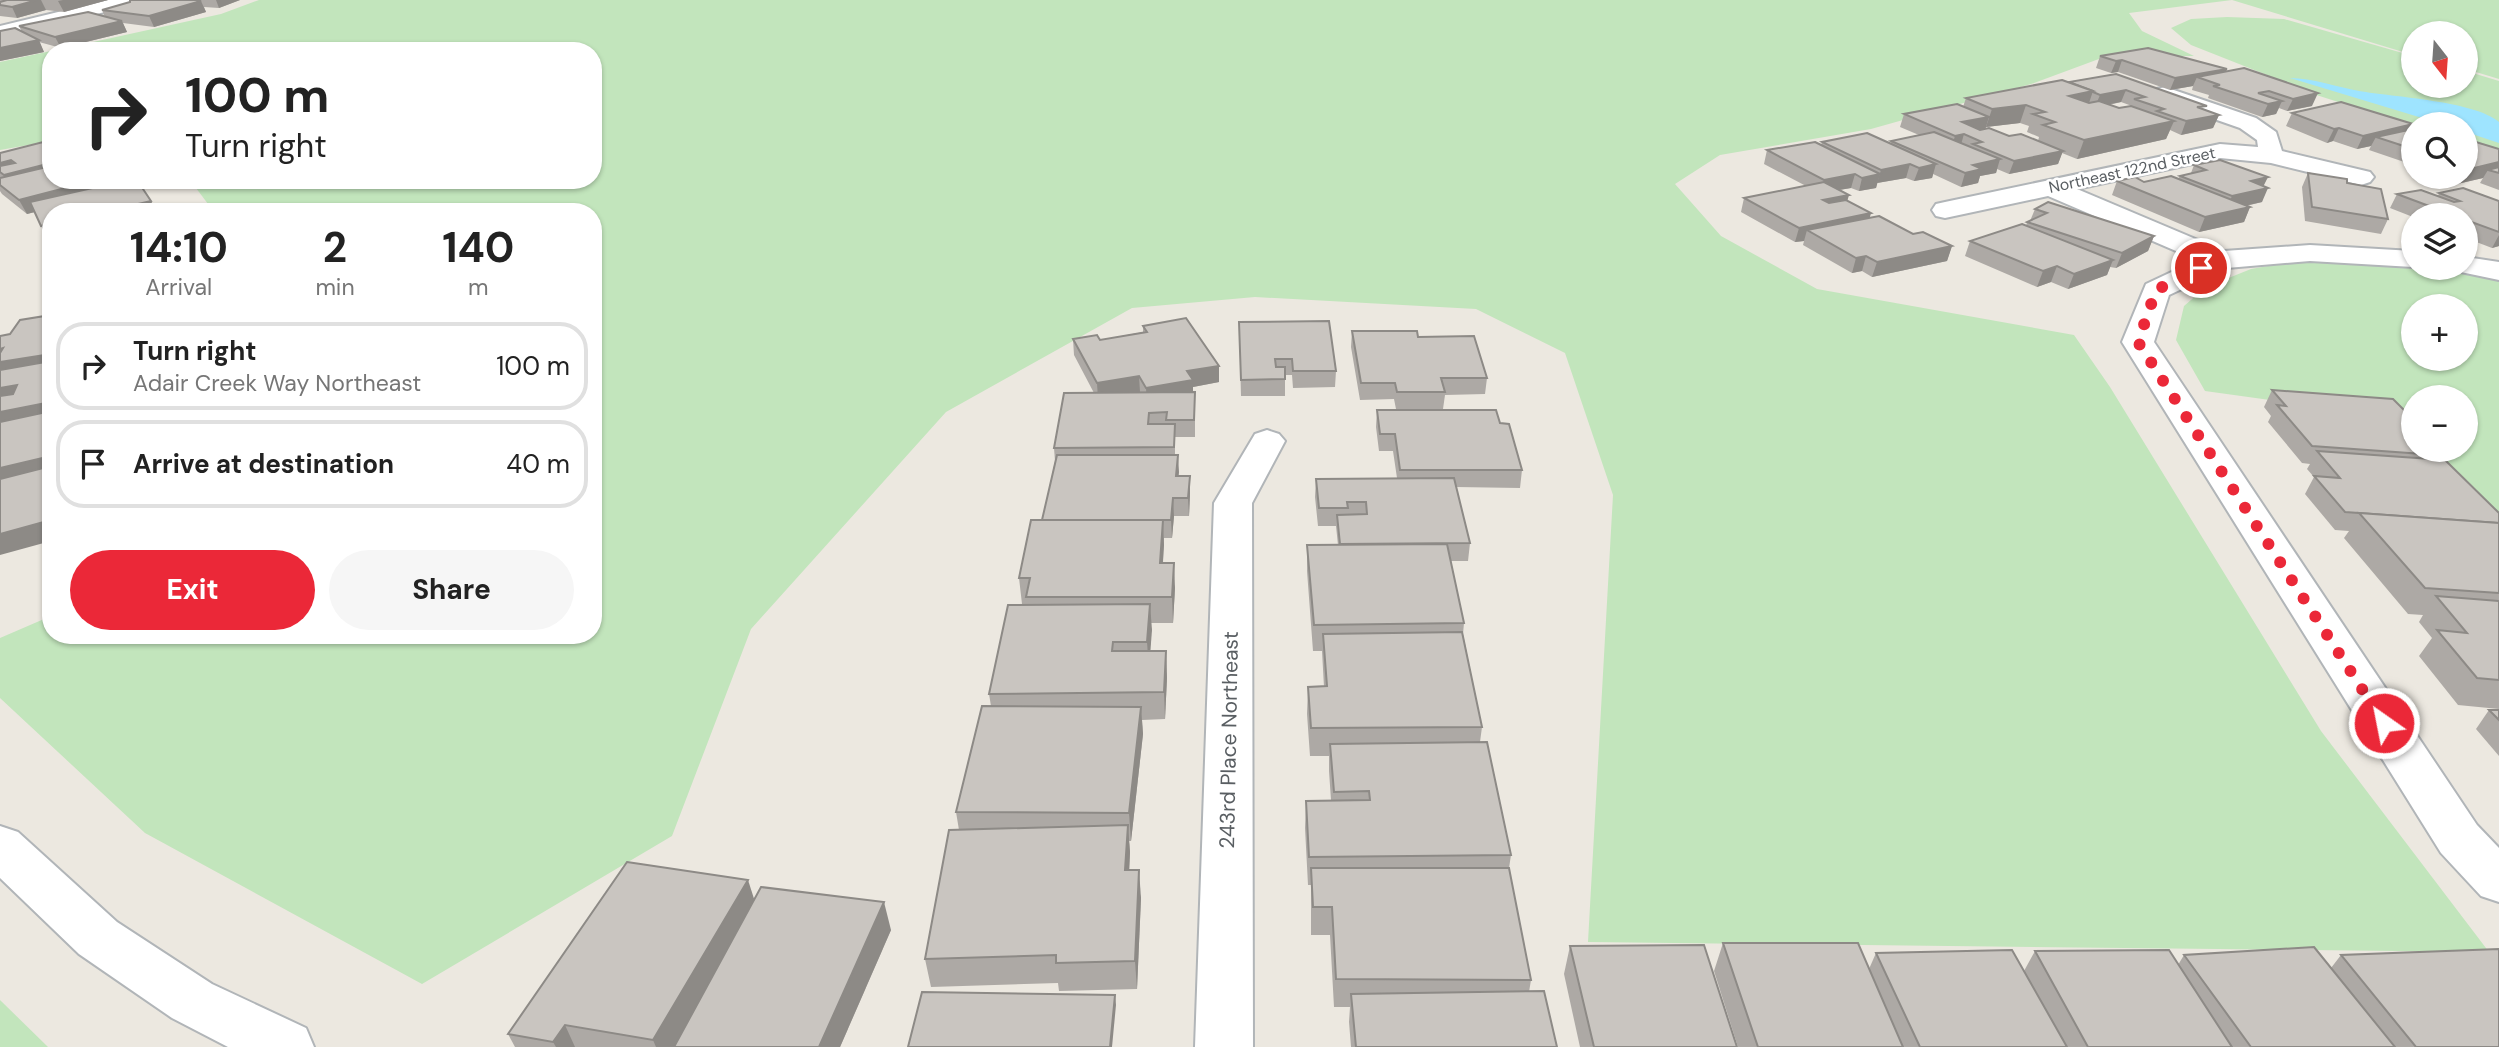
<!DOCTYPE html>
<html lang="en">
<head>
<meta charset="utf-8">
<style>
	body { margin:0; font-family:"DM Sans",sans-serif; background:#f6f6f6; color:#222; height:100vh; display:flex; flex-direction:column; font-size:26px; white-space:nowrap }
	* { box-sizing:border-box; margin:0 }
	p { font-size:23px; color:#767676 }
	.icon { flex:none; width:38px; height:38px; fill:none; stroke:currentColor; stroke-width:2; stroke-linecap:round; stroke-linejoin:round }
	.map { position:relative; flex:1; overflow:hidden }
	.drawer { position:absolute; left:42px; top:203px; width:560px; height:441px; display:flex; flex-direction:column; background:#fff; border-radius:28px; box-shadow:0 2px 5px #0004 }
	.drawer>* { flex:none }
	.banner { position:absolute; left:42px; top:42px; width:560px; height:147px; border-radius:28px; box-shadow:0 2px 5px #0004; background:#fff; color:#222; overflow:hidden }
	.needle { width:46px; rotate:163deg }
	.controls { position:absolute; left:2401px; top:21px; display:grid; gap:14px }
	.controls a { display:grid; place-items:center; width:77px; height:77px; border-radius:50%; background:#fff; box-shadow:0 2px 5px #0004; font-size:35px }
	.pin { position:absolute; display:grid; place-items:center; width:60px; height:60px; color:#fff; margin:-30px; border:4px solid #fff; border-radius:50%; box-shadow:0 2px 7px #0007 }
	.me { position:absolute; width:77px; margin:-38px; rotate:327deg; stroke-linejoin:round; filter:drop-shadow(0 0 5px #0008) }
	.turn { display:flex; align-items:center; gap:24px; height:147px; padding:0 28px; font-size:32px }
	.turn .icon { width:91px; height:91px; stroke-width:2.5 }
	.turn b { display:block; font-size:49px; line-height:60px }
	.eta { display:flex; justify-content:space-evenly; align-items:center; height:119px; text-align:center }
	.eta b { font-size:42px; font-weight:700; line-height:49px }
	.primary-button { display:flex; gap:14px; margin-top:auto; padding:14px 28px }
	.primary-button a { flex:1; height:80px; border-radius:42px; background:#eb2838; color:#fff; font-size:28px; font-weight:700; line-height:80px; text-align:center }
	.primary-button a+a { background:#f6f6f6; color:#222 }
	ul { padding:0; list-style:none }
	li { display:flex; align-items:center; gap:21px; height:88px; margin:0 14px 10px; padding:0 14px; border:4px solid #e0e0e0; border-radius:28px }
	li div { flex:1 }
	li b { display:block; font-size:26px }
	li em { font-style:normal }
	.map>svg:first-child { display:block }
</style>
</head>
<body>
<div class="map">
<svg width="2499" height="1047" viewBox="0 0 2499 1047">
	<rect width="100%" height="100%" fill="#ece8e0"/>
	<g fill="#c2e5bc" fill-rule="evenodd">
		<polygon points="259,0 2499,0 2499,79 2466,69 2466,33 2413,33 2413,55 2232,0 2129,13 2142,31 2194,56 2107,56 2031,84 1871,129 1720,155 1675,184 1721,236 1817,289 2074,335 2110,387 2321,731 2489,952 1588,942 1613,495 1565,353 1476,309 1255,297 1132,308 946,412 751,629 672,836 422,984 145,833 0,698 0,638 51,616 51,635 593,635 593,212 214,212 190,180 593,180 593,51 52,51 221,14"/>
		<polygon points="2227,17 2284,19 2413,56 2413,86 2466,86 2466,71 2499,81 2499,154 2466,143 2466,124 2413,126 2282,84 2272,77 2191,45 2171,28 2191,19"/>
		<polygon points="51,51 51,141 0,150 0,62"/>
		<path d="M2342 261 2413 264V268H2447L2499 275V525L2434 450H2466V397H2413V425L2408 419 2205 391 2176 340 2184 306 2206 287 2251 269 2285 263ZM2413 306H2466V359H2413Z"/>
		<polygon points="0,1000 48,1047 0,1047"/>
	</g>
	<path fill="#9ee4ff" d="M2290 78C2312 78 2337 87 2359 91 2393 97 2475 101 2499 122V143L2466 132V124H2442Z"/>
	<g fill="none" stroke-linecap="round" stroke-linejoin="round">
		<g stroke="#b1b5b8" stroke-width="4">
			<g id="minor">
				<polygon points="108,0 140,0 137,4 0,38 0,26"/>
				<polygon points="2165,87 2256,118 2276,132 2282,151 2370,172 2374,177 2370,182 2361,185 2271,163 2220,158 2077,189 2224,251 2310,245 2413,251 2413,267 2310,261 2227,268 2169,295 2154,342 2477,825 2499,848 2499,902 2481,896 2441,853 2122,342 2146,284 2197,260 2048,196 1945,218 1936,216 1932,210 1936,204 1945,202 2220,144 2258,147 2257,140 2240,128 2157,99 2154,94 2157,89"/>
				<polygon points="2466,257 2499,262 2499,280 2456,271 2454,268 2466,268"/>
				<polygon points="1267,430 1279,434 1285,441 1252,503 1253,1047 1195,1047 1214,503 1255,434"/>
				<polygon points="0,826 18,832 117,922 212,984 306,1028 314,1047 228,1047 172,1018 79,954 0,878"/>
			</g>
		</g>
		<use href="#minor" fill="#fff" fill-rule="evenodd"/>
	</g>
	<g fill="#ada9a5" fill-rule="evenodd">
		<polygon points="0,0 108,0 64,12 46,10 17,18 0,16"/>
		<polygon points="130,0 240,0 219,8 204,7 206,12 154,27 123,23 127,32 61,48 39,42 44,52 0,61 0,31 22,32 19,26 105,17 102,10 130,2"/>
		<polygon points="2100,56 2227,69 2226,72 2312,106 2287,111 2279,108 2276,114 2262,117 2208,98 2209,95 2192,90 2193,86 2170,90 2118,72 2111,73 2096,68"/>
		<path d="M2116 74 2219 115 2213 128 2181 135 2170 130 2166 139 2077 159 2062 153 2058 164 2009 174 1997 169 1996 173 1980 176 1978 183 1961 187 1933 174 1932 178 1914 181 1906 178 1877 183 1876 188 1859 191 1851 188 1839 190 1847 201 1870 218 1913 234 1952 246 1947 261 1872 277 1862 271 1852 273 1803 245 1804 241 1795 242 1741 212 1744 198 1806 186 1764 164 1767 150 1821 145 1822 142 1890 144 1891 141 1919 135 1900 127 1904 114 1963 107 1966 98ZM2121 102 2132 106 2119 108 2109 105ZM2020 123 2029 126 2027 132 2039 137 2038 141 2009 136 1985 129 1986 127Z"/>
		<polygon points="2292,113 2410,129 2413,129 2413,165 2369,150 2371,146 2357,149 2333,141 2327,143 2286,126"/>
		<polygon points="2499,149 2499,190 2480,183 2483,178 2457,184 2436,177 2466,177"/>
		<polygon points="0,153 151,201 156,212 51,212 49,240 35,212 27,214 2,194 0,191"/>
		<polygon points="2194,165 2264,186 2262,202 2246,206 2250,207 2244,222 2199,232 2112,195 2117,181 2144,182 2178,179 2180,176 2191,173"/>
		<polygon points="2308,173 2347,183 2388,219 2381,234 2305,221 2302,187"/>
		<polygon points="2439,193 2499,201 2499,246 2492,248 2466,238 2466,215 2413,215 2413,217 2390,208 2397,194 2438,196"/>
		<polygon points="2035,209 2154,236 2148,251 2116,268 2110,267 2107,275 2068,289 2051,282 2037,287 1965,256 1970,241 2026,226 2027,222 2030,221"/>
		<polygon points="1239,322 1336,371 1335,387 1293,388 1292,375 1285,375 1285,396 1241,396"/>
		<polygon points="1143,326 1219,366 1219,382 1193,387 1193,392 1195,392 1195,437 1175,437 1175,455 1178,455 1178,476 1190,476 1190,494 1189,516 1174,516 1172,538 1164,538 1163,563 1175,588 1173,623 1151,623 1150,651 1166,651 1167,678 1165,719 1142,720 1143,734 1131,841 1129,841 1130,852 1129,870 1141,898 1137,989 1059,991 1058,983 931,987 925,959 959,830 956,812 991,706 989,694 1022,604 1019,578 1042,520 1055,461 1054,448 1094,393 1074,355 1073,339 1100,340 1143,332"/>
		<polygon points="1352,331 1418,337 1487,378 1485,394 1445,395 1443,409 1396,409 1394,399 1360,400 1351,347"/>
		<polygon points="2272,390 2451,456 2447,462 2499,513 2499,709 2458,705 2419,656 2432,638 2419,622 2423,615 2408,614 2344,538 2349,531 2335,530 2305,494 2314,477 2307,469 2310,464 2302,463 2268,422 2271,416 2264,407"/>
		<polygon points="1377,410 1500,423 1522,470 1520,488 1456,487 1470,543 1468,561 1451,561 1464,623 1463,634 1482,727 1480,742 1511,855 1509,868 1531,980 1529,992 1557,1047 1351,1047 1349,1022 1350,1007 1334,1007 1330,935 1311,935 1311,885 1308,885 1305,828 1306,801 1331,800 1329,771 1329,756 1310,756 1307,714 1308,687 1324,687 1322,651 1313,651 1307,571 1307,545 1338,545 1336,526 1318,526 1315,497 1316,479 1397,478 1393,451 1379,451 1376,427"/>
		<polygon points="2489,710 2499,710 2499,756 2476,729"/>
		<polygon points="755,899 891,930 840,1047 515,1047 508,1034"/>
		<polygon points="1723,943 1869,969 1876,953 2024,971 2035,951 2178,965 2184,955 2331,968 2341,955 2499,1047 1738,1047 1714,971"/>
		<polygon points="1570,946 1737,1047 1580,1047 1564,974"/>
	</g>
	<g fill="#8d8a86">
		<polygon points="37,0 41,0 46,10 17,18 12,7"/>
		<polygon points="63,0 108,0 64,12 58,1"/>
		<polygon points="216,0 240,0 219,8"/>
		<polygon points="201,1 206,12 154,27 149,16"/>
		<polygon points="122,21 127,32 61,48 55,37"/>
		<polygon points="39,40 44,52 0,61 0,48"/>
		<polygon points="2122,60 2118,72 2111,73 2116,61"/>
		<polygon points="2227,69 2222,81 2197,77 2193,86 2170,90 2175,78"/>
		<polygon points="2126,90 2121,102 2095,107 2100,95"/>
		<polygon points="2093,91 2087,109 2069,96"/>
		<polygon points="2318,93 2312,106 2287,111 2293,99"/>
		<polygon points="2282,101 2276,114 2262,117 2268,104"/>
		<polygon points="2026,105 2020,123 1986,127 1992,109"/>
		<polygon points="2219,115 2213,128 2181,135 2186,121"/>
		<polygon points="1989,117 1985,130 1958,136 1962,122"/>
		<polygon points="2174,121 2166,139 2077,159 2084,140"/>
		<polygon points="2413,124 2406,137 2376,137 2371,146 2357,149 2363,136"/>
		<polygon points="2339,128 2333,141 2327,143 2334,129"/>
		<polygon points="1964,134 1960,148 1951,149 1955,136"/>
		<polygon points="2063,151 2058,164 2009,174 2014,161"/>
		<polygon points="2000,159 1996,173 1980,176 1978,183 1961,187 1965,173 1973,165"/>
		<polygon points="11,160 17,171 51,163 51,178 11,188 4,175 0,172 0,163"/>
		<polygon points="2499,162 2499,173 2488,170 2483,178 2457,184 2461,177 2466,177 2466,170"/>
		<polygon points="1910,164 1906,178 1877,183 1881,170"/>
		<polygon points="1936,164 1932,178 1914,181 1919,168"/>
		<polygon points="1855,174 1851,188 1821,193 1824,180"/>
		<polygon points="1880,174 1876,188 1859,191 1862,178"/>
		<polygon points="2268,177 2262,189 2268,188 2262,202 2226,210 2232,196 2251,181"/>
		<polygon points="96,180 127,180 130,187 27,214 19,200"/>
		<polygon points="1849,195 1845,209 1820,215 1823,200"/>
		<polygon points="151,201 156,212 104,212"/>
		<polygon points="2250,207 2244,222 2199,232 2205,217"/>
		<polygon points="1871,213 1867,228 1807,230 1804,241 1795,242 1799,228"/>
		<polygon points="51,224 51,240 49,240 41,226"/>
		<polygon points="2499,235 2499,246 2492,248"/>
		<polygon points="2154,236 2148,251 2116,268 2122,253"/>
		<polygon points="1952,246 1947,261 1872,277 1877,262"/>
		<polygon points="1866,256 1862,271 1852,273 1856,258"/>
		<polygon points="2113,260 2107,275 2068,289 2074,274"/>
		<polygon points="2057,266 2051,282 2037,287 2043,271"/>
		<polygon points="3,348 51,354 51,371 0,373 0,349"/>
		<polygon points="1219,366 1219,382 1193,387 1193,396 1147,405 1146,388 1187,371"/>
		<polygon points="1139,376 1140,392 1098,400 1097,383"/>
		<polygon points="17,385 51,402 51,421 0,431 0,388"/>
		<polygon points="1178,455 1179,472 1177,494 1176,476"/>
		<polygon points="51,456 51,476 0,491 0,467"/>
		<polygon points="1190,476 1190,494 1189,516 1188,498"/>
		<polygon points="1173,498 1174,516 1172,538 1171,520"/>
		<polygon points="51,520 51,541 0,555 0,534"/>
		<polygon points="1163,520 1164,545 1161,589 1160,563"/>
		<polygon points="1174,563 1175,588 1173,623 1172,597"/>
		<polygon points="1150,604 1152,630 1149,669 1147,642"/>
		<polygon points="1166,651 1167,678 1165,719 1164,692"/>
		<polygon points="1141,707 1143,734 1131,841 1129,813"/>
		<polygon points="1128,825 1130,852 1128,898 1125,870"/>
		<polygon points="1139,870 1141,898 1137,989 1135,961"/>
		<polygon points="748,880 757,908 677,1047 656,1047 653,1040"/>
		<polygon points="884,902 891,930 840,1047 819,1047"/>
		<polygon points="1115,995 1116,1005 1112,1047 1110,1047"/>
		<polygon points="565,1025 575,1047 556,1047 553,1042"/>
	</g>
	<g fill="#c9c5c0" stroke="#8d8a86" stroke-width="2">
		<polygon points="7,0 37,0 12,7 0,5 0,2"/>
		<polygon points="130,0 196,0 201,1 149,16 102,10 130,2"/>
		<polygon points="88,12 122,21 55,37 19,26"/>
		<polygon points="15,28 39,40 0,48 0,31"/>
		<polygon points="2148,48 2227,69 2175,78 2122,60 2116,61 2100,56"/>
		<polygon points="2244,68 2318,93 2293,99 2269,91 2258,93 2282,101 2268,104 2213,86 2220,85 2197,77"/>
		<polygon points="2116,74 2207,106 2197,107 2219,115 2186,121 2157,111 2164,109 2134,99 2145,97 2126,90 2100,95 2093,92 2093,91 2069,82"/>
		<polygon points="2062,80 2093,91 2069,96 2089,103 2099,101 2119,108 2131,106 2174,121 2084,140 2043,125 2055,122 2033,114 2045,112 2026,105 1992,109 1966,98"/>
		<polygon points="2341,102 2413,124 2363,136 2339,128 2334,129 2292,113"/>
		<polygon points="1957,104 1989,117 1962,122 1980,130 1989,128 2009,136 2021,134 2063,151 2014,161 1973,144 1982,142 1964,134 1955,136 1904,114"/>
		<polygon points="2413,129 2413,149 2376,137"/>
		<polygon points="1934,132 2000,159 1973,165 1982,169 1965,173 1891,141"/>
		<polygon points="1867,133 1936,164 1919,168 1910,164 1881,170 1822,142"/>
		<polygon points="2466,139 2499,149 2499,162 2466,170"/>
		<polygon points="51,140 51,163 4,175 0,172 0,166 15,163 11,160 0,163 0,153"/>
		<polygon points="1815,142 1880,174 1862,178 1855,174 1824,180 1767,150"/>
		<polygon points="2220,160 2268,177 2251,181 2268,188 2232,196 2180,176 2206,170 2194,165"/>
		<polygon points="51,166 51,180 96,180 19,200 0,185 0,178"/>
		<polygon points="2499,167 2499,173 2488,170"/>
		<polygon points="2308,173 2347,179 2347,183 2381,189 2388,219 2312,207"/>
		<polygon points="2171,176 2250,207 2205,217 2117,181 2135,177 2144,182"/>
		<polygon points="128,180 137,180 151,201 104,212 51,212 51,224 41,226 30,202"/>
		<polygon points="1824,182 1849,195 1823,200 1829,203 1846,200 1871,213 1799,228 1744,198"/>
		<polygon points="2463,188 2499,201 2499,232 2466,220 2466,215 2453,215 2397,194 2421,190 2454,202 2460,201 2439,193"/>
		<polygon points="2048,202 2154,236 2122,253 2027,222 2047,213 2035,209"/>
		<polygon points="1879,216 1913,234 1923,232 1952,246 1877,262 1866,256 1856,258 1807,230"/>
		<polygon points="2022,224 2113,260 2074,274 2057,266 2043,271 1970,241"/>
		<polygon points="51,315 51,354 0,362 0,353 3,348 0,349 0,336 10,334 20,320"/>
		<polygon points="1186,318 1219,366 1187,371 1193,380 1146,388 1139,376 1097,383 1073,339 1097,335 1100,340 1147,332 1143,326"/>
		<polygon points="1329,321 1336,371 1293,371 1292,359 1275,359 1276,367 1285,367 1285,379 1241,380 1239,322"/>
		<polygon points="1352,331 1417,331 1418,337 1474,336 1487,378 1441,378 1445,392 1397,392 1395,383 1361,383"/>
		<polygon points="51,361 51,402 0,412 0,396 13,394 17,385 0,388 0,370"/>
		<polygon points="2272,390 2393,399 2413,419 2413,450 2444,450 2451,456 2312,446 2277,405 2286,406"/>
		<polygon points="1195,392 1194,420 1166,420 1167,412 1149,413 1148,424 1175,424 1174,447 1054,448 1064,393"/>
		<polygon points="1377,410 1496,410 1500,423 1509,424 1522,470 1400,470 1395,434 1380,434"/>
		<polygon points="51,411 51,456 0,468 0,422"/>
		<polygon points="2317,451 2445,460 2499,513 2499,523 2345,512 2314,476 2340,478"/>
		<polygon points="1057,455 1178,455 1176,476 1190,476 1188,498 1173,498 1171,520 1042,520"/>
		<polygon points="51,466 51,520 0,534 0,479"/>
		<polygon points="1454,478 1470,543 1340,544 1337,515 1367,514 1366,502 1347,502 1348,508 1319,508 1316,479"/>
		<polygon points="2359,513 2499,523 2499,593 2425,588"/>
		<polygon points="1031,520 1163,520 1160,563 1174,563 1172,597 1026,597 1030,578 1019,578"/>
		<polygon points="1447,544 1464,623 1314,625 1307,545"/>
		<polygon points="2436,596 2499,601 2499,680 2477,678 2437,630 2467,633"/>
		<polygon points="1150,604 1147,642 1113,642 1112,651 1166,651 1164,692 989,694 1008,605"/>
		<polygon points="1462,632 1482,727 1311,728 1308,687 1327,686 1323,634"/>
		<polygon points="982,706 1141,707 1129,813 956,812"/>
		<polygon points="2489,710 2499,710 2499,720"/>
		<polygon points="1487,742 1511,855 1309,857 1306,801 1370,800 1369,791 1334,792 1330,744"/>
		<polygon points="1128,825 1125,870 1139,870 1135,961 1056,963 1056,955 925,959 949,830"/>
		<polygon points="627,862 748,880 653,1040 565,1025 553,1042 508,1034"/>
		<polygon points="1311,868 1509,868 1531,980 1336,979 1332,907 1313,907"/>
		<polygon points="761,887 884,902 819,1047 674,1047"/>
		<polygon points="1723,943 1858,943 1903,1047 1758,1047"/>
		<polygon points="1704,945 1737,1047 1594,1047 1570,946"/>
		<polygon points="2314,947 2395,1047 2251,1047 2184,955"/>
		<polygon points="2499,949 2499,1047 2416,1047 2341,955"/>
		<polygon points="2012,950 2067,1047 1920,1047 1876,953"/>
		<polygon points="2169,950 2232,1047 2088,1047 2035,951"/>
		<polygon points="1544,991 1557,1047 1356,1047 1351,994"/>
		<polygon points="922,992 1115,995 1110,1047 908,1047"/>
	</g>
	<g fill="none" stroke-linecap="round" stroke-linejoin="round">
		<polyline stroke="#eb2838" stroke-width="12" stroke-dasharray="0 21.6" points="2201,268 2156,290 2138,342 2384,723"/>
	</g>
	<g text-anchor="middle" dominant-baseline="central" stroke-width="5" stroke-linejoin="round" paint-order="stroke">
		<g font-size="16" fill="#595e62" stroke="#fff">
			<text transform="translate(2132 170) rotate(-12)">Northeast 122nd Street</text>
		</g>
		<g font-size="21" fill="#595e62" stroke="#fff">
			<text transform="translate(1229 740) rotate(-89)">243rd Place Northeast</text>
		</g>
	</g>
</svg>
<div class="controls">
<a><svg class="needle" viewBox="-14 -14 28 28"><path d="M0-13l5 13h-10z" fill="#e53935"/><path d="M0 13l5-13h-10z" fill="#767676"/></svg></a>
<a><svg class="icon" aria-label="search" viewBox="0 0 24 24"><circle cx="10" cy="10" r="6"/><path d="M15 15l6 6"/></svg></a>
<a><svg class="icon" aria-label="layers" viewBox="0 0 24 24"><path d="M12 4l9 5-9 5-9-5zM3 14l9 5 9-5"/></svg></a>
<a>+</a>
<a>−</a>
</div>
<div class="pin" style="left:2201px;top:268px;background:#d93025"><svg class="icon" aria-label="arrive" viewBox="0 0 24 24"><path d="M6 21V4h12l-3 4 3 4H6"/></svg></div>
<svg class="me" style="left:2384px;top:723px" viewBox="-20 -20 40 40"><circle r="17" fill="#eb2838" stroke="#fff" stroke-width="3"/><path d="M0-11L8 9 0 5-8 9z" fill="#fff"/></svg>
<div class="banner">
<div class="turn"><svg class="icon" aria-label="right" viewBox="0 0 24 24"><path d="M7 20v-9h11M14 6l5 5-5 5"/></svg><div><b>100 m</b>Turn right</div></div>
</div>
<section class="drawer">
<div class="eta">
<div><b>14:10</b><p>Arrival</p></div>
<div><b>2</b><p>min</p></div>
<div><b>140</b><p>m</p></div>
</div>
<ul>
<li><svg class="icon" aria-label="right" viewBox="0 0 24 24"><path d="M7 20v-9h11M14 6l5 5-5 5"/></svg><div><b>Turn right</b><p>Adair Creek Way Northeast</p></div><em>100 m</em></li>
<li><svg class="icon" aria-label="arrive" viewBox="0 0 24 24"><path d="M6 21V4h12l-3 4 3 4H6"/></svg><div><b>Arrive at destination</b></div><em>40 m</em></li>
</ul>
<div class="primary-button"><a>Exit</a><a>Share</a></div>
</section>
</div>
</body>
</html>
